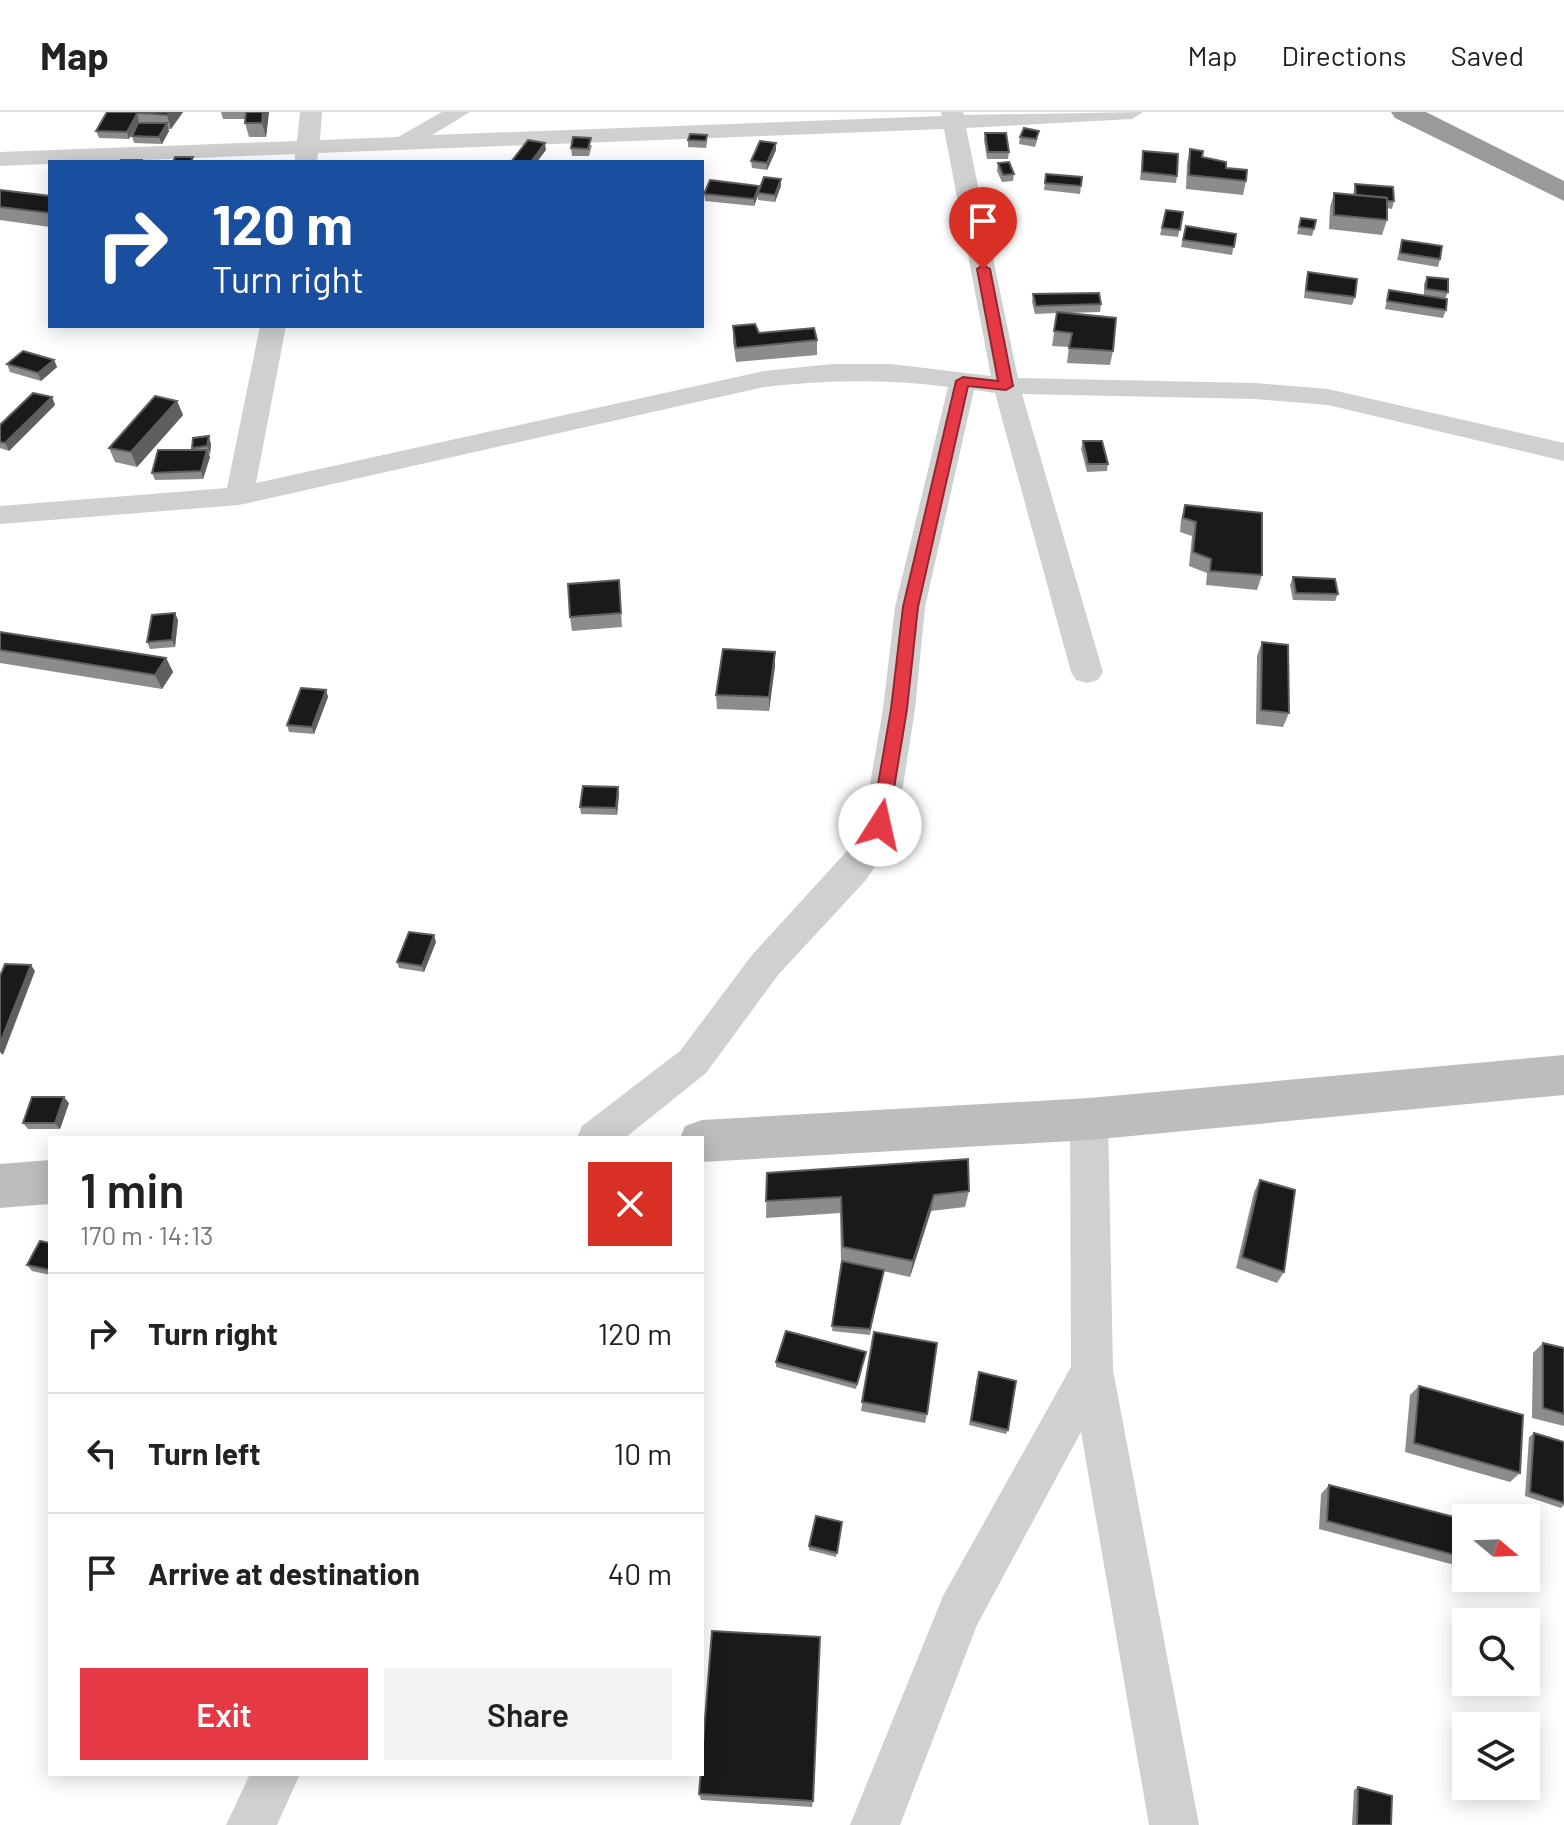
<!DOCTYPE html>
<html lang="en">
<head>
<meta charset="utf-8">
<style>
	body { margin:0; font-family:Barlow,sans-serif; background:#f2f2f2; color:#222; height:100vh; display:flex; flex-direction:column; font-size:30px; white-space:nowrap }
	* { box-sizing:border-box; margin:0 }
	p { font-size:26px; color:#767676 }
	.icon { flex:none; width:44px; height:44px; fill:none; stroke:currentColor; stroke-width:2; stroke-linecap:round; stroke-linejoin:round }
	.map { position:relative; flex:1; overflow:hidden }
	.drawer { position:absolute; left:48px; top:1024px; width:656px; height:640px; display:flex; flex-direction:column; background:#fff; border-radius:0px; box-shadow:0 4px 20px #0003 }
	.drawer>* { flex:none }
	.guide { position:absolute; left:48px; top:48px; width:656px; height:168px; border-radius:0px; box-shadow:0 4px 20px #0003; background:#1a4fa0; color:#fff; overflow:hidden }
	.needle { width:52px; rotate:109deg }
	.tools { position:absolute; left:1452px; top:1392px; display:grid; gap:16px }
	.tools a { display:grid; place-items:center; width:88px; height:88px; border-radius:0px; background:#fff; box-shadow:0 4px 20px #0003; font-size:40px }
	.pin { position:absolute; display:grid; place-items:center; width:68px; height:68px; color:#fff; margin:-82px -34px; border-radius:50% 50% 50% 0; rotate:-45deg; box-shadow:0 0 8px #0007 }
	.pin .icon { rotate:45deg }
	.me { position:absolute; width:88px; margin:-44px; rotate:10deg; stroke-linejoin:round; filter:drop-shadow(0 0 6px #0008) }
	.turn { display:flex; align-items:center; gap:28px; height:168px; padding:0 32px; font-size:36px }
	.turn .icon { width:104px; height:104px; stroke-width:2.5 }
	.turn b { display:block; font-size:56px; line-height:68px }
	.round { display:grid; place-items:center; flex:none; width:84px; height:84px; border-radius:0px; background:#f2f2f2 }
	.head { display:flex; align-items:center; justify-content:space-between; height:136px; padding:0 32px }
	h1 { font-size:48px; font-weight:600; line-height:60px }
	.primary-button { display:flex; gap:16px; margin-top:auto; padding:16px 32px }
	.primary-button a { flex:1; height:92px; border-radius:0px; background:#e63946; color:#fff; font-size:32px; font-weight:600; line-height:92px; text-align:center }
	.primary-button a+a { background:#f2f2f2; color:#222 }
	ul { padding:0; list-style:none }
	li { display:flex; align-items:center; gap:24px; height:120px; padding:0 32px; border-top:2px solid #e0e0e0 }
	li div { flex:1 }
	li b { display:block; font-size:30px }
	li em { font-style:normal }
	header { display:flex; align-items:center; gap:48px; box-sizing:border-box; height:112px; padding:0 40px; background:#fff; border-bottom:2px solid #e0e0e0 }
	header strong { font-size:38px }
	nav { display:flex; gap:44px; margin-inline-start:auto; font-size:28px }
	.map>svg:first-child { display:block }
</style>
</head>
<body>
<header>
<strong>Map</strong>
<nav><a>Map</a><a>Directions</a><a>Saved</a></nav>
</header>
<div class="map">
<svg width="1564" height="1713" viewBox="0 0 1564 1713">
	<rect width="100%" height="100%" fill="#fff"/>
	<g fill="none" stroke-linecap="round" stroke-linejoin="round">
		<g fill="#d0d0d0" fill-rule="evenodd">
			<path d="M300 0H322L320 28 398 25 442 0H470L432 23 942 4 941 0H963L964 3 1143 0 1132 7 966 16 1018 266 1255 271 1328 277 1564 331V349L1328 293 1255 287 1022 282 1103 560 1098 568 1087 571 1076 568 1071 560 995 281 974 278 925 495 915 597 897 713 889 734 866 768 778 863 706 961 625 1026H577L582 1014 680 939 752 843 857 728 863 713 883 597 895 495 948 275C885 267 827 268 764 275L239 393 0 412V394L227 376 260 214H286L256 371 764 259 832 252H891L991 264 944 17 318 41 317 50H295V42L0 54V40L297 29Z"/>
			<polygon points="1089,990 1103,995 1108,1007 1113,1258 1199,1713 1149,1713 1081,1320 977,1513 900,1713 850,1713 943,1484 1071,1255 1070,1007 1075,995"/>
			<polygon points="250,1662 300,1662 277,1713 226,1713"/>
		</g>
		<g fill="#bdbdbd" fill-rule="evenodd">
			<polygon points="1564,943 1564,983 1089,1028 702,1050 702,1026 680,1026 685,1014 702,1008 1089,986"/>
			<polygon points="50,1048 50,1092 0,1096 0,1052"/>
		</g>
		<polygon fill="#9a9a9a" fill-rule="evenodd" points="1391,0 1426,0 1564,69 1564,89 1395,6"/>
	</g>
	<g fill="#8c8c8c">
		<polygon points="107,0 183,0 171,17 168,17 169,19 162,32 134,31 132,24 140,11 139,9 129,27 99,26 96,19"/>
		<polygon points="221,0 269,0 266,25 249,25 245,11 246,7 223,7"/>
		<polygon points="985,21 1009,40 1008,47 987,47 984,28"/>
		<polygon points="1020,25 1038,26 1035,35 1019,32"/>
		<polygon points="688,28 707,30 706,36 688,35"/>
		<polygon points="592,33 589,44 572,44 571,36"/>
		<polygon points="1190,37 1202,45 1226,56 1246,69 1243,83 1186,77 1187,51"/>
		<polygon points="776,38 767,58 752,56 751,49"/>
		<polygon points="1143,39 1177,64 1176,71 1140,68"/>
		<polygon points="998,51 1014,62 1013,69 1002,70 997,59"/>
		<polygon points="1046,62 1082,65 1080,82 1044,78"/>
		<polygon points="1355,72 1394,89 1392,97 1387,96 1387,108 1382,123 1329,117 1330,95 1334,81 1353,83"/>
		<polygon points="759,74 759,78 781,74 775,90 758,88 758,83 754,94 705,89 704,82"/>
		<polygon points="0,78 50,84 50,115 0,108"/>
		<polygon points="1166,98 1183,100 1178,125 1160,123"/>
		<polygon points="1301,106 1314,117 1312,124 1297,122"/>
		<polygon points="1186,114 1236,122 1232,143 1181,135"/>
		<polygon points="1402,128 1440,147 1438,155 1397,148"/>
		<polygon points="1308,160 1355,185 1352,193 1304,186 1306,167"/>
		<polygon points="1427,165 1448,180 1445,187 1446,198 1443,206 1385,197 1389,178 1424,184 1424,172"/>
		<polygon points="1033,182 1101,192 1100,200 1065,201 1113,239 1110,253 1067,251 1069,235 1052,234 1057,201 1035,202 1032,190"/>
		<polygon points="733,214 759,221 817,228 817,243 736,250 733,229"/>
		<polygon points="54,248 57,255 41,269 10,260 7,252"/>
		<polygon points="52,285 55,293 9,339 0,336 0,313"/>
		<polygon points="177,289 183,303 137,355 115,350 109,336"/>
		<polygon points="1083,329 1108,352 1107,359 1087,360 1081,337"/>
		<polygon points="211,332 210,342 209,342 210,345 203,367 155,368 152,361 192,338 192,336"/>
		<polygon points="1185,393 1262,463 1257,478 1206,473 1207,461 1189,454 1192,424 1180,420 1181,408"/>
		<polygon points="1293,465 1338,482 1335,489 1293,488 1290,473"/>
		<polygon points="619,468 622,515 572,519 570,505"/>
		<polygon points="175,501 178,508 175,535 150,537 147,530"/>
		<polygon points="0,520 166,546 173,560 162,577 0,551"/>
		<polygon points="1262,530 1289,601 1283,615 1256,612 1257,544"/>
		<polygon points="775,540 775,554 769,599 717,597 716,583"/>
		<polygon points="326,578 328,585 314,622 289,620 287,613"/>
		<polygon points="619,682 617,703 581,702 580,695"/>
		<polygon points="436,830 424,860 399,856 397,850"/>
		<polygon points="69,991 60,1017 28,1017 23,1011"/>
		<polygon points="767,1061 969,1079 965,1095 931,1099 910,1165 883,1159 870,1223 832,1219 841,1150 840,1101 766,1106"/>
		<polygon points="1260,1068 1284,1160 1277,1171 1236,1156 1254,1080"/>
		<polygon points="50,1131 50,1163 32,1159 27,1153"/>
		<polygon points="874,1220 927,1302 925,1311 861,1299"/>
		<polygon points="1543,1231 1564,1236 1564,1314 1532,1306 1533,1241"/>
		<polygon points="865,1245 856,1277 776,1255 776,1250"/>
		<polygon points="977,1265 1008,1318 1006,1322 969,1313"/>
		<polygon points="1419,1274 1520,1361 1510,1370 1405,1340 1410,1283"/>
		<polygon points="1534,1321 1564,1330 1564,1393 1561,1396 1525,1384 1529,1325"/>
		<polygon points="1329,1373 1466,1408 1466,1456 1319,1417 1321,1382"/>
		<polygon points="842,1410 836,1445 809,1438 809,1434"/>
		<polygon points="1526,1424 1533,1463 1521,1471 1504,1466 1526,1466"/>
		<polygon points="1358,1675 1391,1713 1352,1713 1354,1678"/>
		<polygon points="699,1682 813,1689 812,1695 701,1688"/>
	</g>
	<g fill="#5f5f5f">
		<polygon points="169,0 183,0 171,17 167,3"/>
		<polygon points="263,0 269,0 266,25 262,11"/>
		<polygon points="137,2 139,9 129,27 127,20"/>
		<polygon points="167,11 169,19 162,32 159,25"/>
		<polygon points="545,31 546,38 537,50 531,50"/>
		<polygon points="776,31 776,38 767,58 767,51"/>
		<polygon points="781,67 781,74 775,90 775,83"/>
		<polygon points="759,74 759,81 754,94 754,87"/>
		<polygon points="54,248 57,255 41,269 38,261"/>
		<polygon points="52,285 55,293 9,339 5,331"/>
		<polygon points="177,289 183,303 137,355 131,340"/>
		<polygon points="209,324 211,332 210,342 207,334"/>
		<polygon points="207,338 210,345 203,367 201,359"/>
		<polygon points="175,501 178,508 175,535 172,528"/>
		<polygon points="775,540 775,554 769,599 769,585"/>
		<polygon points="166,546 173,560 162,577 155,563"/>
		<polygon points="326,578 328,585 314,622 312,615"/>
		<polygon points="618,675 619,682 617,703 616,696"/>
		<polygon points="434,823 436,830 424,860 422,854"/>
		<polygon points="31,853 35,859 3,943 0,940 0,931"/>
		<polygon points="64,985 69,991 60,1017 55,1011"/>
		<polygon points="934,1083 931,1099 910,1165 913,1149"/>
	</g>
	<g fill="#1a1a1a" stroke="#5f5f5f" stroke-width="2">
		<polygon points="107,0 138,0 127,20 96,19"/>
		<polygon points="138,0 169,0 167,3 137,1"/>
		<polygon points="246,0 263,0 262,11 245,11"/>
		<polygon points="138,11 167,11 159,25 132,24"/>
		<polygon points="1024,16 1039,19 1036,27 1020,25"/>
		<polygon points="985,21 1006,21 1009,40 988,40"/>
		<polygon points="690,22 707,23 706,29 688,28"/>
		<polygon points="573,25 591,26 588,37 571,36"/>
		<polygon points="528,28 545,31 531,50 511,50"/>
		<polygon points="760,29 776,31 767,51 751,49"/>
		<polygon points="1190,37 1203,39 1202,45 1226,50 1226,56 1247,58 1246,69 1189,63"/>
		<polygon points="1143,39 1178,42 1177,64 1142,60"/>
		<polygon points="175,45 193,45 191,50 173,50"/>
		<polygon points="121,48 142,48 142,50 120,50"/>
		<polygon points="1009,50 1014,62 1003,63 998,51"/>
		<polygon points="1046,62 1082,65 1081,74 1045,71"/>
		<polygon points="764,65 781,67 775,83 758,81"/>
		<polygon points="710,68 759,74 754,87 704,82"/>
		<polygon points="1355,72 1393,75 1394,89 1387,89 1387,86 1356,83"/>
		<polygon points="0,78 50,84 50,99 49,101 0,95"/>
		<polygon points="1334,81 1387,86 1387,108 1334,103"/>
		<polygon points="1166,98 1183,100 1180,118 1162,116"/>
		<polygon points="1301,106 1316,108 1314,117 1299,115"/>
		<polygon points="1186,114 1236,122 1234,135 1183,128"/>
		<polygon points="1402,128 1442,134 1440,147 1400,141"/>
		<polygon points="1308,160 1357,167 1355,185 1306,179"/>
		<polygon points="1427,165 1448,167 1448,180 1426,177"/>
		<polygon points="1389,178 1447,187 1446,198 1387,189"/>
		<polygon points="1099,181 1101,192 1036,194 1033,182"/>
		<polygon points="1057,200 1116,206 1113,239 1069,236 1072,221 1054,219"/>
		<polygon points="755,212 759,221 814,216 817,228 736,236 733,214"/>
		<polygon points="23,239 54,248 38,261 7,252"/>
		<polygon points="33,281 52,285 5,331 0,330 0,313"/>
		<polygon points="155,284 177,289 131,340 109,336"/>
		<polygon points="209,324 207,334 192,336 193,326"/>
		<polygon points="1083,329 1102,329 1108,352 1088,352"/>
		<polygon points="158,338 207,338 201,359 152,361"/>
		<polygon points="1185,393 1262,401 1262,463 1210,459 1211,447 1193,440 1196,410 1183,406"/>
		<polygon points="1293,465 1335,467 1338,482 1296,481"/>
		<polygon points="619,468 621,501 570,505 568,472"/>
		<polygon points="175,501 172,528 147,530 152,503"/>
		<polygon points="0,520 166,546 155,563 0,538"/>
		<polygon points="1262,530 1288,533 1289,601 1261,598"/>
		<polygon points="723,537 775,540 769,585 716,583"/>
		<polygon points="301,576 326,578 312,615 287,613"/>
		<polygon points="583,674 618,675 616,696 580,695"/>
		<polygon points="409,820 434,823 422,854 397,850"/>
		<polygon points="5,852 31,853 0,931 0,864"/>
		<polygon points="32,985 64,985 55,1011 23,1011"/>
		<polygon points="968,1047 969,1079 934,1083 913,1149 843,1135 841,1085 766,1089 767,1061"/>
		<polygon points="1260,1068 1295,1078 1284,1160 1242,1145"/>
		<polygon points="40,1129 50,1131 50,1158 27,1153"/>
		<polygon points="842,1149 884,1158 870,1217 832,1214"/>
		<polygon points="786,1219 866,1240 857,1272 776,1250"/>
		<polygon points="874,1220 937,1231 927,1302 862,1290"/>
		<polygon points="1543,1231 1564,1236 1564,1302 1543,1296"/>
		<polygon points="979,1260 1016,1269 1008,1318 971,1309"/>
		<polygon points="1419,1274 1523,1303 1520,1361 1414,1331"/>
		<polygon points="1534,1321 1564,1330 1564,1391 1530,1380"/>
		<polygon points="1329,1373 1466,1408 1466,1446 1327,1409"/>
		<polygon points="816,1404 842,1410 837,1441 809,1434"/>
		<polygon points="1526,1424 1533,1426 1533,1463 1526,1462"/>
		<polygon points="712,1519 820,1525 813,1689 699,1682"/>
		<polygon points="1358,1675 1392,1684 1391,1713 1357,1713"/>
	</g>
	<polygon fill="#e63946" stroke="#96252e" stroke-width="2" points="983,153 990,157 1013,274 1006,278 968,274 918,495 907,597 888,713 880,719 871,713 891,597 903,495 956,269 963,265 998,269 977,157"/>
</svg>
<div class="tools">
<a><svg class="needle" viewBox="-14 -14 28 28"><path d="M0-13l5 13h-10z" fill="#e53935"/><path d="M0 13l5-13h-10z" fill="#767676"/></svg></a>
<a><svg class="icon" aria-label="search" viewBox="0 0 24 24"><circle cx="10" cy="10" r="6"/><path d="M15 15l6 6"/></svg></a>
<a><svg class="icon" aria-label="layers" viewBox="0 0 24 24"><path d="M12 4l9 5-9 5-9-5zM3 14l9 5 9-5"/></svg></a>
</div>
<div class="pin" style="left:983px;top:157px;background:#d93025"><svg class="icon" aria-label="arrive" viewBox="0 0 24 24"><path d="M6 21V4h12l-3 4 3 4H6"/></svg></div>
<svg class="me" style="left:880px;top:713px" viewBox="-20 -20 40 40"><circle r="19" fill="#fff"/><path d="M0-13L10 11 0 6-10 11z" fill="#e63946"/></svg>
<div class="guide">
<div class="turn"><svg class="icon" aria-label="right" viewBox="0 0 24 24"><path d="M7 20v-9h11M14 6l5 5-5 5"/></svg><div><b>120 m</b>Turn right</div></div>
</div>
<section class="drawer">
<div class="head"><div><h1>1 min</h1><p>170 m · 14:13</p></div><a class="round" style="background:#d93025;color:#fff"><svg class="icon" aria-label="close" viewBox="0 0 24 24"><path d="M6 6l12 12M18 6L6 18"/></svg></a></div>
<ul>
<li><svg class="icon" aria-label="right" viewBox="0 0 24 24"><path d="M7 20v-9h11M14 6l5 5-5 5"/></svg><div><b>Turn right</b></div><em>120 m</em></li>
<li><svg class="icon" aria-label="left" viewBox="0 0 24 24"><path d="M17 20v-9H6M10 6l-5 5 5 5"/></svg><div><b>Turn left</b></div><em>10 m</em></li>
<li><svg class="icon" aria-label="arrive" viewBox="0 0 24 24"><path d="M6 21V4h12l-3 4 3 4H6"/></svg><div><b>Arrive at destination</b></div><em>40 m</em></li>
</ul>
<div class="primary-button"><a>Exit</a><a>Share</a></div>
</section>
</div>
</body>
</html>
